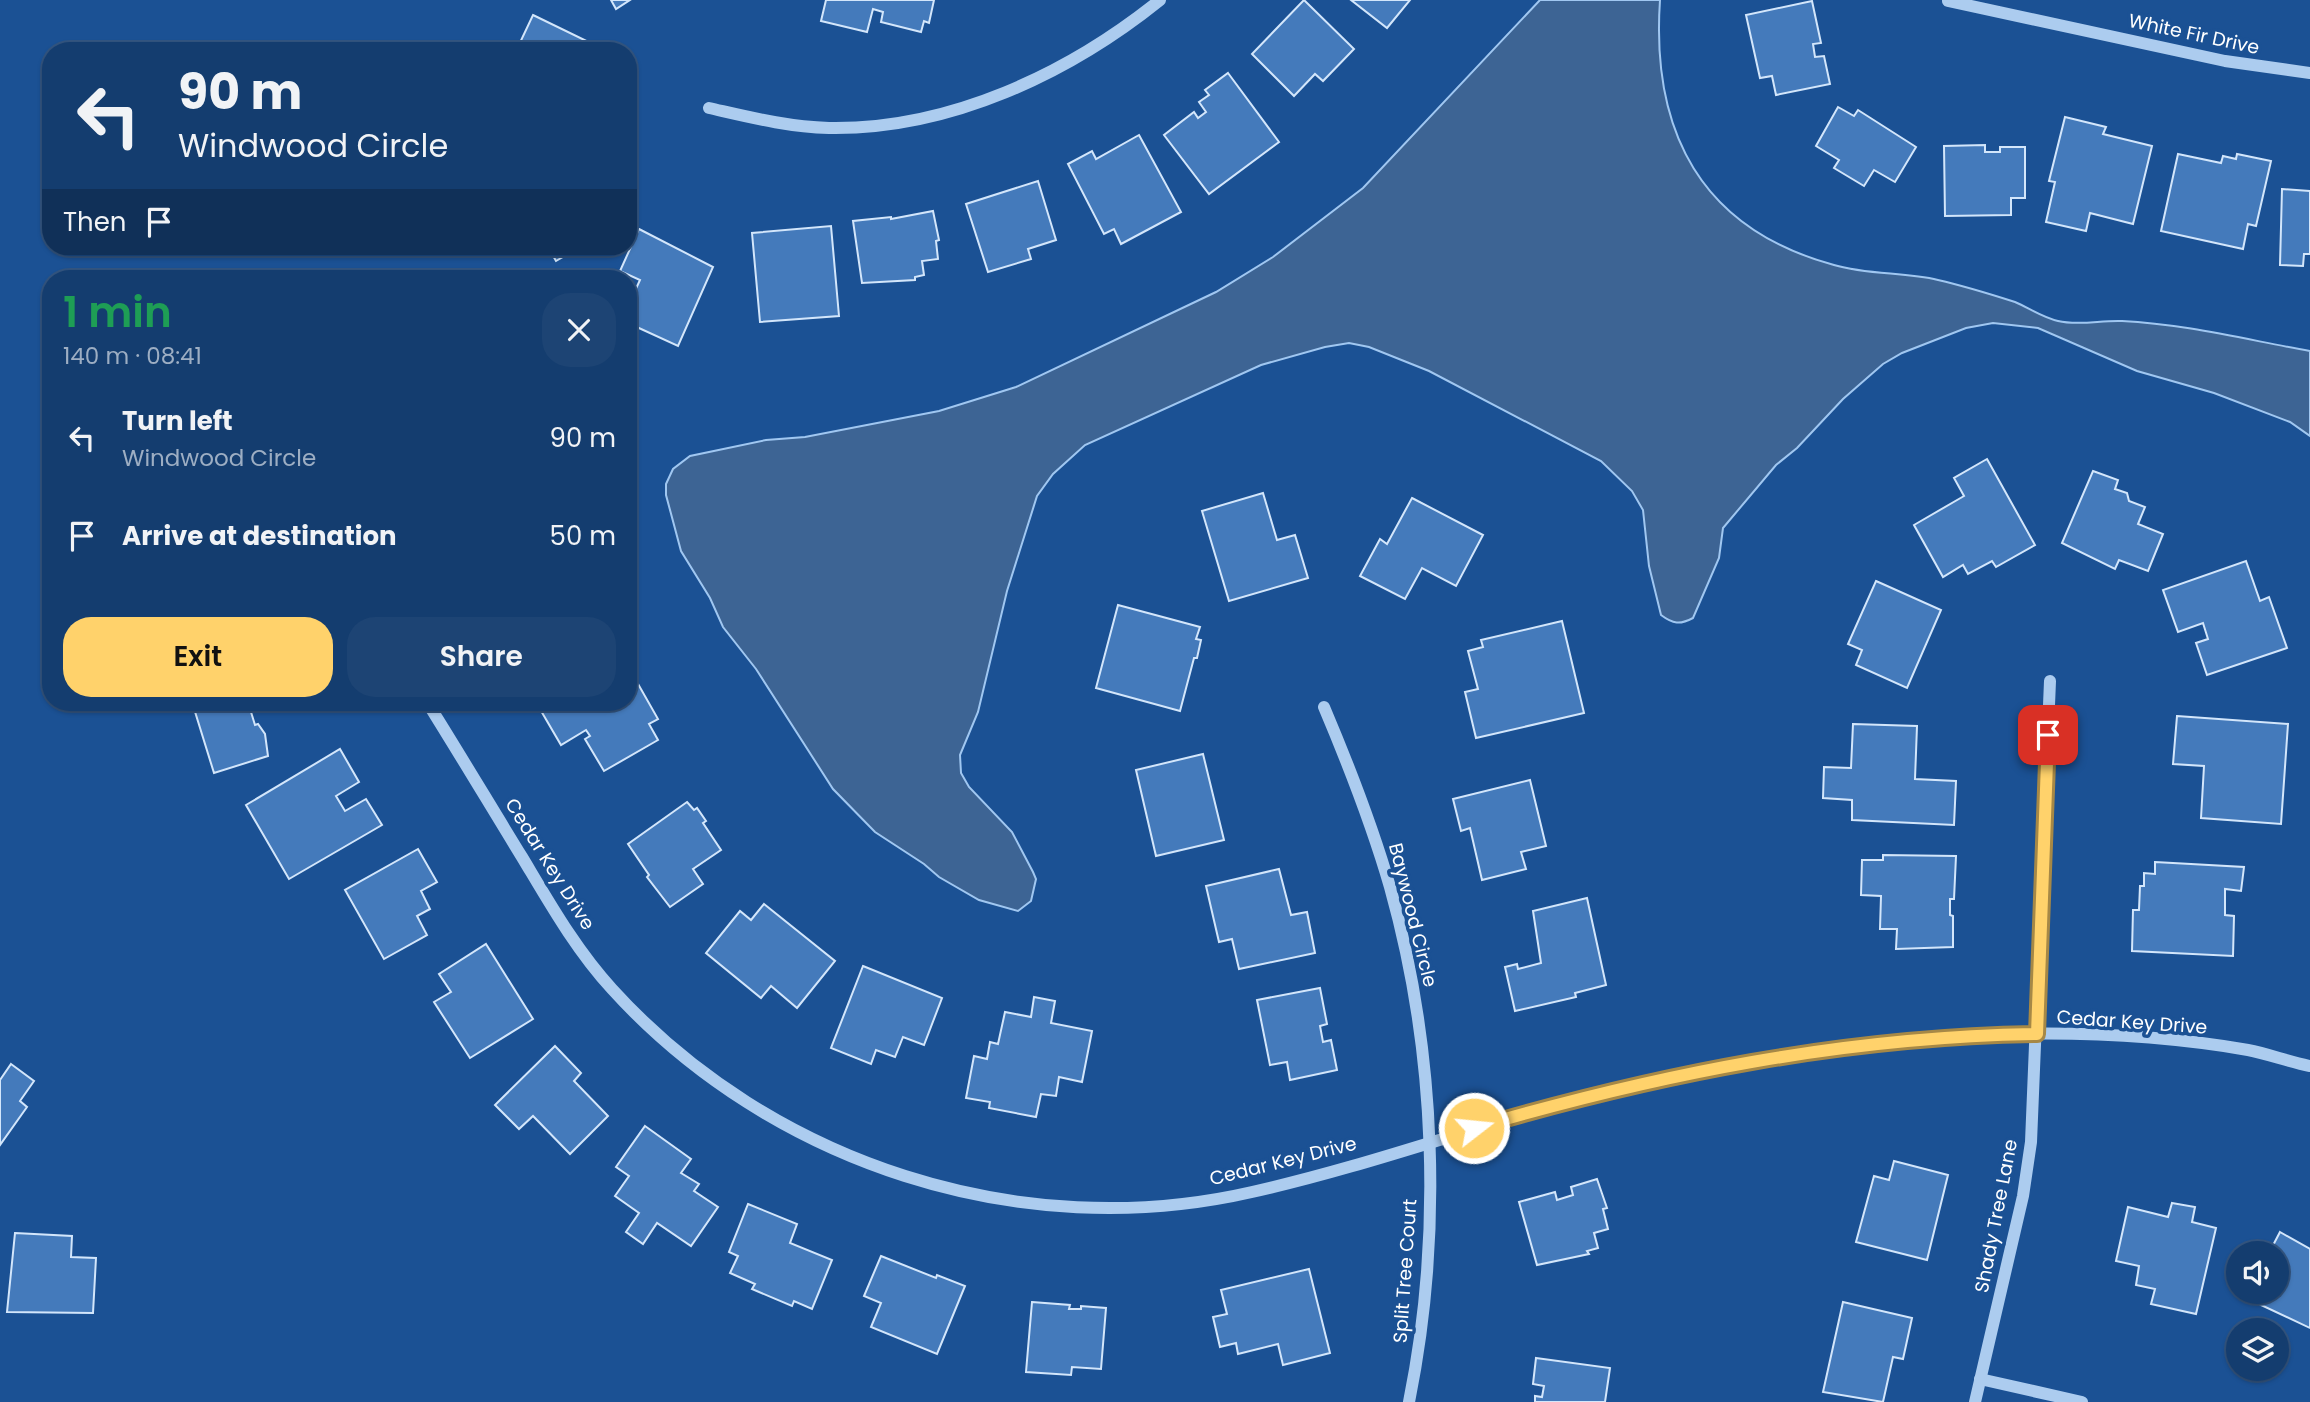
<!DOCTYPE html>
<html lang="en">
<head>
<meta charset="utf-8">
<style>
	body { margin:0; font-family:Poppins,sans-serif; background:#1d4474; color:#f1f3f6; height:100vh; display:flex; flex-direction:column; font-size:26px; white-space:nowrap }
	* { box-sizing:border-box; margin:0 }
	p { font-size:23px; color:#9daec3 }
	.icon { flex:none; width:38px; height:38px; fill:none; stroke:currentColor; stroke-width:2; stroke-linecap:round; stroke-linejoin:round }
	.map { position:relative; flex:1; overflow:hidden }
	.sheet { position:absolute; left:42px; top:270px; width:595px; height:441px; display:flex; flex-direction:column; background:#143d6f; border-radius:28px; box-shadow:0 2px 5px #0004,0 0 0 2px #335682 }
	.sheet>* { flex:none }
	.top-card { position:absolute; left:42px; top:42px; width:595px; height:214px; border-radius:28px; box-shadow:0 2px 5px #0004,0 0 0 2px #335682; background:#143d6f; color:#f1f3f6; overflow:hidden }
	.tools { position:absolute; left:2226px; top:1241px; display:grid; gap:14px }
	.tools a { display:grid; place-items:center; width:63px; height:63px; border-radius:50%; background:#143d6f; box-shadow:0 2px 5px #0004,0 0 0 2px #335682; font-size:35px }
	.pin { position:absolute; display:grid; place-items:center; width:60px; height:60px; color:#fff; margin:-30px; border-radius:14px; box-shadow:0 4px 10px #0006 }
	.me { position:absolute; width:77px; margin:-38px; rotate:74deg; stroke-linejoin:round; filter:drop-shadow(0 0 5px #0008) }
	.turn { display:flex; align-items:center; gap:24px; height:147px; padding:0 21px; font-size:32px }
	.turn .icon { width:91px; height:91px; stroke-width:2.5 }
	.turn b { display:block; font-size:49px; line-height:60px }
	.then { display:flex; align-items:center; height:66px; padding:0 21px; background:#0003; gap:14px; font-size:26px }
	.round { display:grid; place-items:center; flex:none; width:74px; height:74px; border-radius:28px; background:#1d4474 }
	.head { display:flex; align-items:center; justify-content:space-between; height:119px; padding:0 21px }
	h1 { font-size:42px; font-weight:600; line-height:52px; color:#1e9e55 }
	.button { display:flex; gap:14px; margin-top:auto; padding:14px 21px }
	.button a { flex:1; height:80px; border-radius:28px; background:#ffd26b; color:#111; font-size:28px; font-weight:600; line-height:80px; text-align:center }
	.button a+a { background:#1d4474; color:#f1f3f6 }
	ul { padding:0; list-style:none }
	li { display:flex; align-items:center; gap:21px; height:98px; padding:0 21px }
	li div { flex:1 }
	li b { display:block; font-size:26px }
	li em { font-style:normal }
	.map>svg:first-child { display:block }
</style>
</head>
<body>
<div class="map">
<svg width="2310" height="1402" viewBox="0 0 2310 1402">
	<rect width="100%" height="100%" fill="#1b5194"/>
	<path fill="#3d6494" stroke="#a0c7f1" stroke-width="2" d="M1540 0H1660C1651 132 1701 229 1834 265 1868 275 1904 272 1938 280 1964 286 1990 294 2015 302 2029 308 2043 318 2058 321 2079 326 2101 320 2122 321 2185 324 2248 340 2310 351V436L2290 422 2214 393 2137 371 2038 328 1993 323 1966 328 1902 353 1883 364 1843 399 1797 448 1776 465 1723 528 1719 558 1693 618C1680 625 1673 624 1661 615L1649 566 1643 510 1632 491 1601 461 1429 371 1369 347 1349 343 1325 347 1261 365 1085 445 1053 474 1037 496 1007 591 978 712 960 755 961 773 969 787 1012 832 1033 872 1036 879 1031 901 1018 911 979 900 939 877 924 864 875 832 833 789 756 669 723 627 710 598 681 551 666 495V484L673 469 690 456 766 440 805 437 939 411 1016 387 1216 292 1273 257 1363 188Z"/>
	<g fill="#447abb" stroke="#d3e6fb" stroke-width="2">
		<polygon points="611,0 630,0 616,9"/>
		<polygon points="826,0 934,0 929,23 924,21 921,32 881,22 883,12 873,9 867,32 821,21"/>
		<polygon points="1304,0 1354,49 1323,81 1315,74 1294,96 1252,54"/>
		<polygon points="1351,0 1410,0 1387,28"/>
		<polygon points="1812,1 1821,43 1813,44 1815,57 1824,56 1830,84 1776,95 1772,76 1760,78 1746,15"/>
		<polygon points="533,15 601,48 600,51 516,51"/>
		<polygon points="487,42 507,51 483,51"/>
		<polygon points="1228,73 1279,142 1209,194 1164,135 1194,112 1198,118 1206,112 1199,102 1209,95 1205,90"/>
		<polygon points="1838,107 1854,116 1858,110 1916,147 1895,182 1874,170 1864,186 1834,168 1839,160 1816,146"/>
		<polygon points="2065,117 2106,127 2103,134 2152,146 2133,224 2090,213 2086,231 2046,222 2055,182 2049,181"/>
		<polygon points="1139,135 1181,212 1121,244 1114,229 1104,234 1068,164 1092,151 1096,159"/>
		<polygon points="1985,145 1985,152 2000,152 2000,147 2025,147 2025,198 2011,198 2011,215 1945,216 1944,146"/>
		<polygon points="2178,154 2221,163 2223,156 2236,159 2237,154 2271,161 2256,226 2248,224 2243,249 2161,231"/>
		<polygon points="1038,181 1056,240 1028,249 1031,259 988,272 966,204"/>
		<polygon points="2282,189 2310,191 2310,254 2304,254 2303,266 2280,265"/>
		<polygon points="933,211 939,240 936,241 938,259 922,261 924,275 915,277 915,280 862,283 853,221 891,217 891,219"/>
		<polygon points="831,226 839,316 760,322 752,233"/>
		<polygon points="639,229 713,267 678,346 628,323 628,306 640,280 620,271"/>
		<polygon points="548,247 580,247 556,261"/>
		<polygon points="1987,459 2035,545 1996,567 1992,561 1968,574 1963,565 1943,577 1914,525 1964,496 1954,478"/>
		<polygon points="2093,471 2118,480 2115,489 2127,493 2129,501 2145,507 2138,524 2163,534 2148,571 2119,560 2115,569 2062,543"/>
		<polygon points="1263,493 1277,540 1295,535 1308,578 1229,601 1202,511"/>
		<polygon points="1412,498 1483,535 1456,586 1422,568 1405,599 1360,576 1380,539 1387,544"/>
		<polygon points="2246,561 2260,601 2269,597 2287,648 2207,675 2196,643 2208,639 2203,623 2178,632 2163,590"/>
		<polygon points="1876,581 1941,610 1907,688 1856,665 1862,650 1848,644"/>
		<polygon points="1118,605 1200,627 1196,639 1201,640 1197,658 1194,658 1180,711 1096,688"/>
		<polygon points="1562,621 1584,713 1476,738 1465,692 1478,689 1468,651 1483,647 1481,640"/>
		<polygon points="629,668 658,719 649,724 658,740 604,771 585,739 590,736 586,730 561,745 537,704 628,702"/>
		<polygon points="192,702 255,702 258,710 251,712 255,725 258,724 265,734 268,756 214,773"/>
		<polygon points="2177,716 2288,724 2281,824 2201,818 2204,766 2173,764"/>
		<polygon points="1853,724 1917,726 1915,779 1956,781 1954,825 1852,820 1852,800 1823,798 1824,767 1851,768"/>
		<polygon points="340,749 359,782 336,796 345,811 366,799 382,825 289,879 246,805"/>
		<polygon points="1203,754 1224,840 1156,856 1136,770"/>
		<polygon points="1530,780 1546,846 1521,852 1526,869 1482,880 1470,828 1461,831 1453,799"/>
		<polygon points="687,802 694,810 697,808 706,821 703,823 721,850 693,869 703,884 670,907 647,877 649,875 628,844"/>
		<polygon points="418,849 437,882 421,891 430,909 417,916 427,935 384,959 345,890"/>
		<polygon points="1883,855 1956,856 1954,899 1950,899 1950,915 1953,916 1953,947 1896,949 1897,929 1880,929 1881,896 1861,895 1862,860 1883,860"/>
		<polygon points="2155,862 2244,867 2241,891 2225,889 2225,915 2234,916 2233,956 2132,951 2133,910 2139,910 2140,886 2144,886 2144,873 2155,874"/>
		<polygon points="1279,869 1291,915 1307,912 1315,953 1239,969 1232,939 1219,942 1206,886"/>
		<polygon points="1587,898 1606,985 1575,993 1576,997 1515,1011 1505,967 1517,964 1518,969 1541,963 1533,911"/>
		<polygon points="764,904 835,961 797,1008 771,986 761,998 706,953 740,911 751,920"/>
		<polygon points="486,944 533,1019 470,1058 434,1002 451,992 439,974"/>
		<polygon points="863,966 942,998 924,1045 903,1037 895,1057 876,1050 871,1064 831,1048"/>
		<polygon points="1320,988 1327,1024 1320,1026 1323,1042 1331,1040 1337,1070 1290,1080 1287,1062 1270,1065 1257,1000"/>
		<polygon points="1034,997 1055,1001 1051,1023 1092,1031 1082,1082 1059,1077 1056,1096 1041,1094 1036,1117 989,1108 990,1102 966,1098 974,1056 987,1059 990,1042 998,1044 1005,1012 1031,1017"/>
		<polygon points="555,1046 581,1073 574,1081 608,1116 570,1154 533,1116 519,1129 495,1105"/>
		<polygon points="11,1064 34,1081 20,1101 27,1107 0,1145 0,1080"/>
		<polygon points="645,1126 691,1159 681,1173 699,1184 694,1191 718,1207 691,1246 657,1223 643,1244 626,1232 639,1213 615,1196 629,1176 616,1167"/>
		<polygon points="1894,1161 1948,1175 1927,1260 1856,1242 1874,1176 1889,1180"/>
		<polygon points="1597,1179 1607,1208 1603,1209 1608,1229 1594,1233 1598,1248 1587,1251 1589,1254 1537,1265 1519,1202 1555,1192 1557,1200 1573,1195 1571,1187"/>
		<polygon points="2172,1203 2195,1207 2192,1222 2216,1228 2196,1314 2151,1304 2155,1289 2136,1285 2139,1266 2116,1261 2128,1207 2168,1217"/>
		<polygon points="748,1204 797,1224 790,1243 832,1260 812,1309 794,1301 792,1306 752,1289 755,1284 730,1273 738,1256 729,1252"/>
		<polygon points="2280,1232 2310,1249 2310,1328 2244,1297 2247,1292 2277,1292 2277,1253 2269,1253"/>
		<polygon points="15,1233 72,1236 71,1257 96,1258 93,1313 7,1312"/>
		<polygon points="881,1256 936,1278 937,1275 965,1286 937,1354 871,1327 881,1303 864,1296"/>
		<polygon points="1309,1269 1330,1353 1283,1365 1278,1344 1238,1354 1236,1343 1220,1347 1213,1317 1227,1314 1221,1290"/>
		<polygon points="1032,1302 1070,1305 1069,1309 1081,1309 1081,1306 1106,1308 1101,1369 1072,1367 1071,1375 1026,1372"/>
		<polygon points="1843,1302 1912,1318 1903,1359 1893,1357 1883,1402 1823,1392"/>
		<polygon points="1536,1358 1610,1368 1605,1402 1535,1402 1535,1396 1542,1397 1544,1386 1533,1384"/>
	</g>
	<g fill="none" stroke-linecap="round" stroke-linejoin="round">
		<g stroke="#acccef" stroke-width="12">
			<polyline points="1948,1 2225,61 2310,73"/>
			<path d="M709 108C749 117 788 127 829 128 949 130 1068 74 1160 0"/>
			<path d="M427 702C459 753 490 805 522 857 549 902 576 950 612 989 771 1164 1021 1245 1252 1192 1391 1161 1525 1107 1664 1078 1854 1037 2055 1017 2248 1050 2269 1054 2289 1062 2310 1066"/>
			<path d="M1324 707C1349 766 1372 825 1390 887 1436 1051 1443 1234 1409 1402"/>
			<polyline points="1980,1379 2082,1402"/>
			<polyline points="1975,1402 2023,1196 2031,1142 2050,681"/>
		</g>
	</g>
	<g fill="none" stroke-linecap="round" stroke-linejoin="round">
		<g stroke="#a68846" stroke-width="18">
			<path id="route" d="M1474 1128C1659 1074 1844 1037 2037 1034L2048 735"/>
		</g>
		<use href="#route" stroke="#ffd26b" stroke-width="12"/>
	</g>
	<g text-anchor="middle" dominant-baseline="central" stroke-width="7" stroke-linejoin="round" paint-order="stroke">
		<g font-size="19" fill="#fff" stroke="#1b5194">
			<text transform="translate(2194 34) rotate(12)">White Fir Drive</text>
			<text transform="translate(550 864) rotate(58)">Cedar Key Drive</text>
			<text transform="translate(1413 915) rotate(76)">Baywood Circle</text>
			<text transform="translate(2132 1022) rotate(4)">Cedar Key Drive</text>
			<text transform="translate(1283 1161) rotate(-14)">Cedar Key Drive</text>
			<text transform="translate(1996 1216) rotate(-79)">Shady Tree Lane</text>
			<text transform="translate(1405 1271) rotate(-86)">Split Tree Court</text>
		</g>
	</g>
</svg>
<div class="tools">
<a><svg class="icon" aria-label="sound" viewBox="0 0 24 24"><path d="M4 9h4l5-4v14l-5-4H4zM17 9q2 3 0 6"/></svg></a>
<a><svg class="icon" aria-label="layers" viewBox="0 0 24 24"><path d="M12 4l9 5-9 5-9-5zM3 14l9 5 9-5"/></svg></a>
</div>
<div class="pin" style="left:2048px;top:735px;background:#d93025"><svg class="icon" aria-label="arrive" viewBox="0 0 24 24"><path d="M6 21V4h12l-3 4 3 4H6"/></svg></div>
<svg class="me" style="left:1474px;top:1128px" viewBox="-20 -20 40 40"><circle r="17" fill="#ffd26b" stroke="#fff" stroke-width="3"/><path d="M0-11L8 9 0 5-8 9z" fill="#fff"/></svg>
<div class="top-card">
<div class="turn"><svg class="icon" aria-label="left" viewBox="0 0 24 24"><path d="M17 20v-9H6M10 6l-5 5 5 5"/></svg><div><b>90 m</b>Windwood Circle</div></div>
<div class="then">Then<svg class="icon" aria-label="arrive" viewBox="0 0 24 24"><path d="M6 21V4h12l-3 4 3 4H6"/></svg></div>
</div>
<section class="sheet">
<div class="head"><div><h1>1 min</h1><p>140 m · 08:41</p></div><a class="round"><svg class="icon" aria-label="close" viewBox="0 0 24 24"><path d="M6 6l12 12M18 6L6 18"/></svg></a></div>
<ul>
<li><svg class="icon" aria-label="left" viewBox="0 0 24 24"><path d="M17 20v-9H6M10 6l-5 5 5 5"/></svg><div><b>Turn left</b><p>Windwood Circle</p></div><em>90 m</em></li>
<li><svg class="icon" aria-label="arrive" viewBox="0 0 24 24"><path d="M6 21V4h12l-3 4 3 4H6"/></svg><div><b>Arrive at destination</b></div><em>50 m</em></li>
</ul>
<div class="button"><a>Exit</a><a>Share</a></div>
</section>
</div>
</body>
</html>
